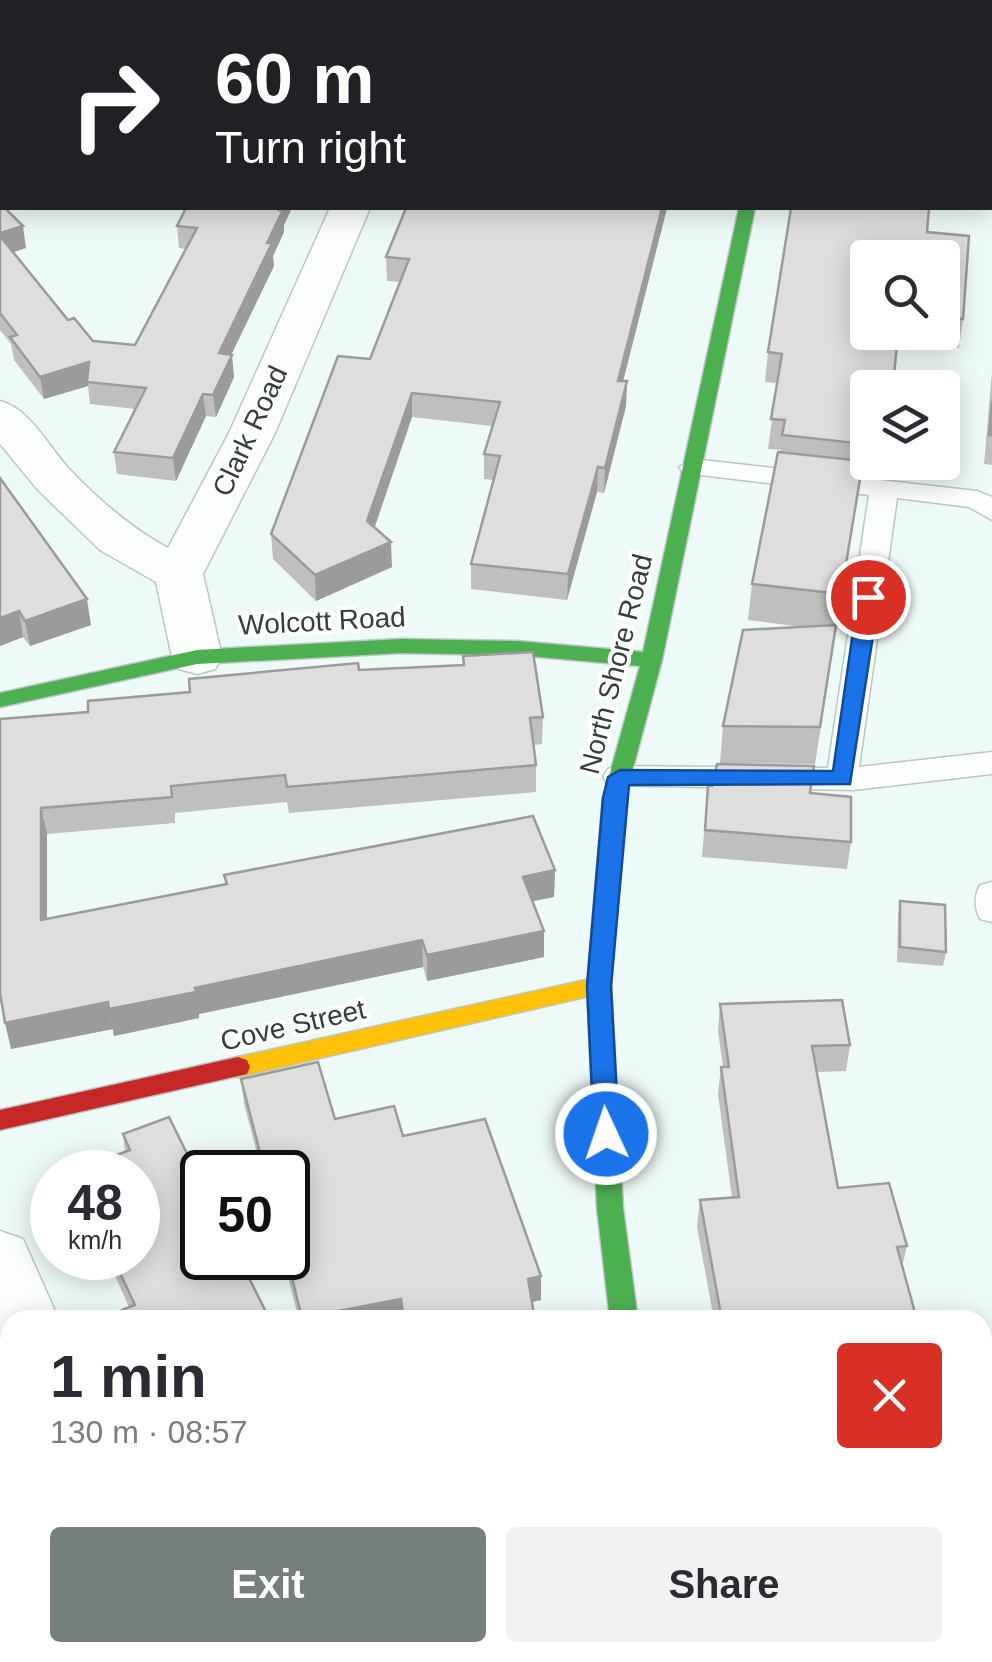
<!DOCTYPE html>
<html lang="en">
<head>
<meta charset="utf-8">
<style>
	body { margin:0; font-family:Helvetica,sans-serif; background:#f2f2f3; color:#2b2b33; height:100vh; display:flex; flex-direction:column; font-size:38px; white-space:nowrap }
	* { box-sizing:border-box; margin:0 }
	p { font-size:32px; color:#7c7c81 }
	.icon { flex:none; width:55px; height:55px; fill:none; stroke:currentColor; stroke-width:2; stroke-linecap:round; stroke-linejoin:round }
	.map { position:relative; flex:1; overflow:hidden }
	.details { position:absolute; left:0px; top:1310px; width:992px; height:352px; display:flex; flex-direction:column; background:#fff; border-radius:30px 30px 0 0; box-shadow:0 5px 25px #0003 }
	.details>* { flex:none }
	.banner { position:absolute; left:0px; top:0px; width:992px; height:210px; box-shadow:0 5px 25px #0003; background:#202124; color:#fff; overflow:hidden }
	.controls { position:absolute; left:850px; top:240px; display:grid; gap:20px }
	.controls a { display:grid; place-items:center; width:110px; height:110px; border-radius:10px; background:#fff; box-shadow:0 5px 25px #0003; font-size:50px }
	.speed { position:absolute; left:30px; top:1150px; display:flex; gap:20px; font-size:50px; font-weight:700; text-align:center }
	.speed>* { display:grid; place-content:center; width:130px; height:130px; border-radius:50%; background:#fff; box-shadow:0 5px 25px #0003; line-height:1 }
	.speed small { font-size:25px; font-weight:400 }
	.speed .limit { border:5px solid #111; border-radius:15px; background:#fff; color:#111 }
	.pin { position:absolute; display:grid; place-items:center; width:85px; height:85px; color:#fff; margin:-42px; border:5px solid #fff; border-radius:50%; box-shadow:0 2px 10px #0007 }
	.me { position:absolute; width:110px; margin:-55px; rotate:357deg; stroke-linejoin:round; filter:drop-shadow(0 0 8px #0008) }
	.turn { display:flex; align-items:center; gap:35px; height:210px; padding:0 50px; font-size:45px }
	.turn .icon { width:130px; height:130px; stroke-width:2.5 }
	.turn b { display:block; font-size:70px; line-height:85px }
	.round { display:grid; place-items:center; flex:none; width:105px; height:105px; border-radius:10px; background:#f2f2f3 }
	.summary { display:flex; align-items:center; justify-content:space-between; height:170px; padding:0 50px }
	h1 { font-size:60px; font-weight:700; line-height:75px }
	.action { display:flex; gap:20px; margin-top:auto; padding:20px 50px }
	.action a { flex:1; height:115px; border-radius:10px; background:#75807d; color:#fff; font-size:40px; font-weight:700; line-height:115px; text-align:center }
	.action a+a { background:#f2f2f3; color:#2b2b33 }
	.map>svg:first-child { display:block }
</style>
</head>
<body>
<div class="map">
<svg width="992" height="1662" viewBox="0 0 992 1662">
	<rect width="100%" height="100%" fill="#eefaf7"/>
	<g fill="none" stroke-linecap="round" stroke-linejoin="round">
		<g stroke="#bcc6c4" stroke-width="3">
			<g id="lane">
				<polygon points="693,459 977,491 992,497 992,520 969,507 897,498 859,767 992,752 992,774 853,790 608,785 603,777 608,769 619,766 828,768 869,495 683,473 679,467"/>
				<path d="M992 882V922L980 919C974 907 974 897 980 885Z"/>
			</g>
		</g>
		<g stroke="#bcc6c4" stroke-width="3">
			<g id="street">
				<path d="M330 208H370L275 433 203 574 222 657 215 669 197 674 179 669 172 657 156 582 100 550 38 490 0 444V401C31 409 49 448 71 471 100 501 131 528 168 548L229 433Z"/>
				<polygon points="0,1231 23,1239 59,1320 10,1320 10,1343 0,1335"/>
				<polygon points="95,1652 169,1652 172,1662 98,1662"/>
				<polygon points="512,1652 590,1652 586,1662 508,1662"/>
			</g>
		</g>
		<g stroke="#bcc6c4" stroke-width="3">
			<g id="fast">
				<polygon points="739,208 755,208 662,660 625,798 611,986 623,1208 638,1320 610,1320 597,1208 587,986 603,798 640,666 517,655 401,653 197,664 0,707 0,693 197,650 401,639 517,641 643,652"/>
				<polygon points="670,1652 700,1652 703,1662 673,1662"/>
			</g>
		</g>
		<g stroke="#bcc6c4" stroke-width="3">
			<polygon id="slow" points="599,977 607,980 611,986 607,992 238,1077 229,1074 226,1067 229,1060 238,1057"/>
		</g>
		<g stroke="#bcc6c4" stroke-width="3">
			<polygon id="jam" points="238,1057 247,1060 250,1067 247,1074 0,1130 0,1110"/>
		</g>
		<use href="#lane" fill="#fcfefe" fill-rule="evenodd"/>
		<use href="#street" fill="#fcfefe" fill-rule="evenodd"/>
		<use href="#fast" fill="#4caf50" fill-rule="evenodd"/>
		<use href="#slow" fill="#ffc107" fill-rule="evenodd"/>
		<use href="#jam" fill="#c62828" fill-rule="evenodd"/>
	</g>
	<g fill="#bfbfbd" fill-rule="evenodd">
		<polygon points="992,0 992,111 990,111 990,2"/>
		<polygon points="0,202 26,248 13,252 68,320 93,341 135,345 186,249 179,248 177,226 284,225 284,232 273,256 274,266 231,355 234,377 216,417 206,416 176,481 117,474 114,452 135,409 90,404 88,386 44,399 14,360 11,344 0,330"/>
		<polygon points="667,208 623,381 627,381 626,406 604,493 597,492 567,600 471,589 471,564 493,480 484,479 484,454 492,426 412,417 375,527 392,567 316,601 273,559 271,534 370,359 400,282 387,281 386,257"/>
		<path d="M791 208H929L927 232 969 236 963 319 959 348 897 341 893 388H868V459H864L861 474 815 764 720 763 723 726 743 630 803 627 748 620 752 584 778 452H780L781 450 768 449 777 383 765 382 768 352ZM868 258H942V332H868Z"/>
		<polygon points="992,372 992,465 984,464"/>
		<polygon points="0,478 91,625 30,646 23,637 0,646"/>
		<polygon points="359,670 543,717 542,744 534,745 536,765 536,792 289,813 287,802 175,813 175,823 47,834 47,919 225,884 224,875 555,870 554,897 533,901 544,957 427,981 423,967 199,1014 199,1018 114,1036 113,1029 11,1049 0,719 88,712 190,692"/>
		<polygon points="708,785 810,794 851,842 847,869 702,857"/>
		<polygon points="900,901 946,952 943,966 897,962 898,915"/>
		<polygon points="720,1004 850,1045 846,1071 817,1072 838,1188 907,1246 902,1267 917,1320 714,1320 697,1227 700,1200 732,1198 718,1094 721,1067 723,1067 718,1031"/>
		<polygon points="241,1079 335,1119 403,1136 541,1300 532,1302 535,1320 299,1320 283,1258 288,1258 288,1172 262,1172 244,1104"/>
		<polygon points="123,1134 270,1320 124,1320 122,1310 129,1307 107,1258 138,1258"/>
		<polygon points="301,1652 365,1652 344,1662 306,1662"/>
		<polygon points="788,1652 955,1652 959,1662 788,1662"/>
	</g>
	<g fill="#9b9b9a">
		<polygon points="2,161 2,184 0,184 0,162"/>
		<polygon points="280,208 292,208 284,225 284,232 273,256 274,266 221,376 219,353 267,243"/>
		<polygon points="662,208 667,208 617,405 618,381"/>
		<polygon points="23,226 26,248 2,256 0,233"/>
		<polygon points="232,355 234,377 216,417 213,395"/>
		<polygon points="89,362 88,386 44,399 40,377"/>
		<polygon points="627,381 626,406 604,493 605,468"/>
		<polygon points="412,393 412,417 368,546 367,521"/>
		<polygon points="203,394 206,416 176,481 173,458"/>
		<polygon points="598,467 597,492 567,600 568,574"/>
		<polygon points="391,542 392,567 316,601 315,575"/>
		<polygon points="87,599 91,625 30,646 25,621"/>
		<polygon points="19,611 23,637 0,646 0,618"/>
		<polygon points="41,808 47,834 47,947 41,920"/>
		<polygon points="555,870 554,897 523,903 523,877"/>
		<polygon points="544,931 544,957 427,981 427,955"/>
		<polygon points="422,940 423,967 199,1014 199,1018 114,1036 109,1009 195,988"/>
		<polygon points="108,1002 113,1029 11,1049 5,1023"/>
		<polygon points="541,1276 541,1300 528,1303 528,1279"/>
		<polygon points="401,1299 403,1320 302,1320 302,1318"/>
		<polygon points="992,1587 992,1599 982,1601 982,1590"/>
		<polygon points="311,1652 365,1652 344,1662 310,1662 309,1654"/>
	</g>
	<g fill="#dededc" stroke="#9b9b9a" stroke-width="2.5">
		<polygon points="0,0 10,0 10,2 2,2 2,161 0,162"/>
		<polygon points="55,0 390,0 389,2 54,2"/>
		<polygon points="526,0 715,0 714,2 525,2"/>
		<polygon points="848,0 992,0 992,83 990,83 990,2 847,2"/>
		<polygon points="0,202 2,208 5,208 23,226 0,233"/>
		<polygon points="186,208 280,208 279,210 283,210 267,243 272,243 219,353 232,355 213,395 203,394 173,458 114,452 146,388 87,382 89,362 40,377 10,337 17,335 0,313 0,236 68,320 74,318 93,341 135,345 197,228 177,226"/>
		<polygon points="406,208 662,208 618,381 627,381 605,468 598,467 568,574 471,564 500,456 484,454 500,402 412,393 367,521 391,542 315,575 271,534 338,356 370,359 409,259 386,257"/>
		<polygon points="791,208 929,208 927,232 969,236 963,319 942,316 942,258 868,258 868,332 898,332 893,388 868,388 868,432 865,444 782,435 785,420 771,419 782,354 768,352"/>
		<polygon points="992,401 992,435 989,435"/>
		<polygon points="778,452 863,461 841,594 752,584"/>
		<polygon points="0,478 87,599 25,621 19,611 0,618"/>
		<polygon points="836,625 820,727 723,726 743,630"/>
		<polygon points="533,652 543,717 530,718 536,765 287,787 285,775 171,786 172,797 41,808 41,920 227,884 224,875 533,816 555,870 523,877 544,931 427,955 422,940 195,988 196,992 109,1009 108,1002 5,1023 0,993 0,719 88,712 88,701 190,692 189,679 358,663 359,670 464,665 463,656"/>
		<polygon points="717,764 814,766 810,793 851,797 851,842 705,830 708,785 712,786"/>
		<polygon points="900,901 945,905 946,952 900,947"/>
		<polygon points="842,1000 850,1045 812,1046 838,1188 889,1183 907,1246 897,1247 917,1320 722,1320 700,1200 739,1197 721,1067 729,1067 720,1004"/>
		<polygon points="318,1062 335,1119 394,1106 403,1136 485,1119 541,1276 528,1279 535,1320 404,1320 401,1299 302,1318 287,1258 288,1172 265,1172 241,1079"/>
		<polygon points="169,1117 202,1184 202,1258 239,1258 270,1320 126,1320 122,1310 135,1305 113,1258 138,1258 138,1172 75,1172 74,1171 130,1150 123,1134"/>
		<polygon points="982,1515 992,1537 992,1587 982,1590"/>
		<polygon points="0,1574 10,1603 10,1652 28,1652 31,1662 0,1662"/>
		<polygon points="798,1652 955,1652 959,1662 801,1662"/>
	</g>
	<polygon fill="#1a73e8" stroke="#114b97" stroke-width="2.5" points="868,591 879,597 850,784 629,785 611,986 619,1134 616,1141 606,1144 597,1141 594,1134 587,986 603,798 608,777 620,770 833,771 858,597"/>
	<g text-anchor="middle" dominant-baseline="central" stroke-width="8" stroke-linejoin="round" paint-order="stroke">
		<g font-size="28" fill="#343e3c" stroke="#fff">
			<text transform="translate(250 431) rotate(-65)">Clark Road</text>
			<text transform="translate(322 621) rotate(-3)">Wolcott Road</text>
			<text transform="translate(616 664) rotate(-76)">North Shore Road</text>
			<text transform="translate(293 1025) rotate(-13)">Cove Street</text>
		</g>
	</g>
</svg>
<div class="controls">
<a><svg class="icon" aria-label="search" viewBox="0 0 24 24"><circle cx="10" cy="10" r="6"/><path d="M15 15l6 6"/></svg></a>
<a><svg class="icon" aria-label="layers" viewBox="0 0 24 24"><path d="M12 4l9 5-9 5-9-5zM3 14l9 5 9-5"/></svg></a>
</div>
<div class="speed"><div>48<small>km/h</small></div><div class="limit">50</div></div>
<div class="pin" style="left:868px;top:597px;background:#d93025"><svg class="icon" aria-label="arrive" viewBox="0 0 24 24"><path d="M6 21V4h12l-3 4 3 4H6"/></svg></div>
<svg class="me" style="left:606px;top:1134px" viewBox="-20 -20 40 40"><circle r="17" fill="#1a73e8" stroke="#fff" stroke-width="3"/><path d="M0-11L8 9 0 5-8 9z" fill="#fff"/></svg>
<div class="banner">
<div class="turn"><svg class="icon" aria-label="right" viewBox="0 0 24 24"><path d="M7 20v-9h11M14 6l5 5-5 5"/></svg><div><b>60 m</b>Turn right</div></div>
</div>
<section class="details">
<div class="summary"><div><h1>1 min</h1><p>130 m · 08:57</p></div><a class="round" style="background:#d93025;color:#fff"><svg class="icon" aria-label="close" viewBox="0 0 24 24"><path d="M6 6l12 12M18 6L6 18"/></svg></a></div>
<div class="action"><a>Exit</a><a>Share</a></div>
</section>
</div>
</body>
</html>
